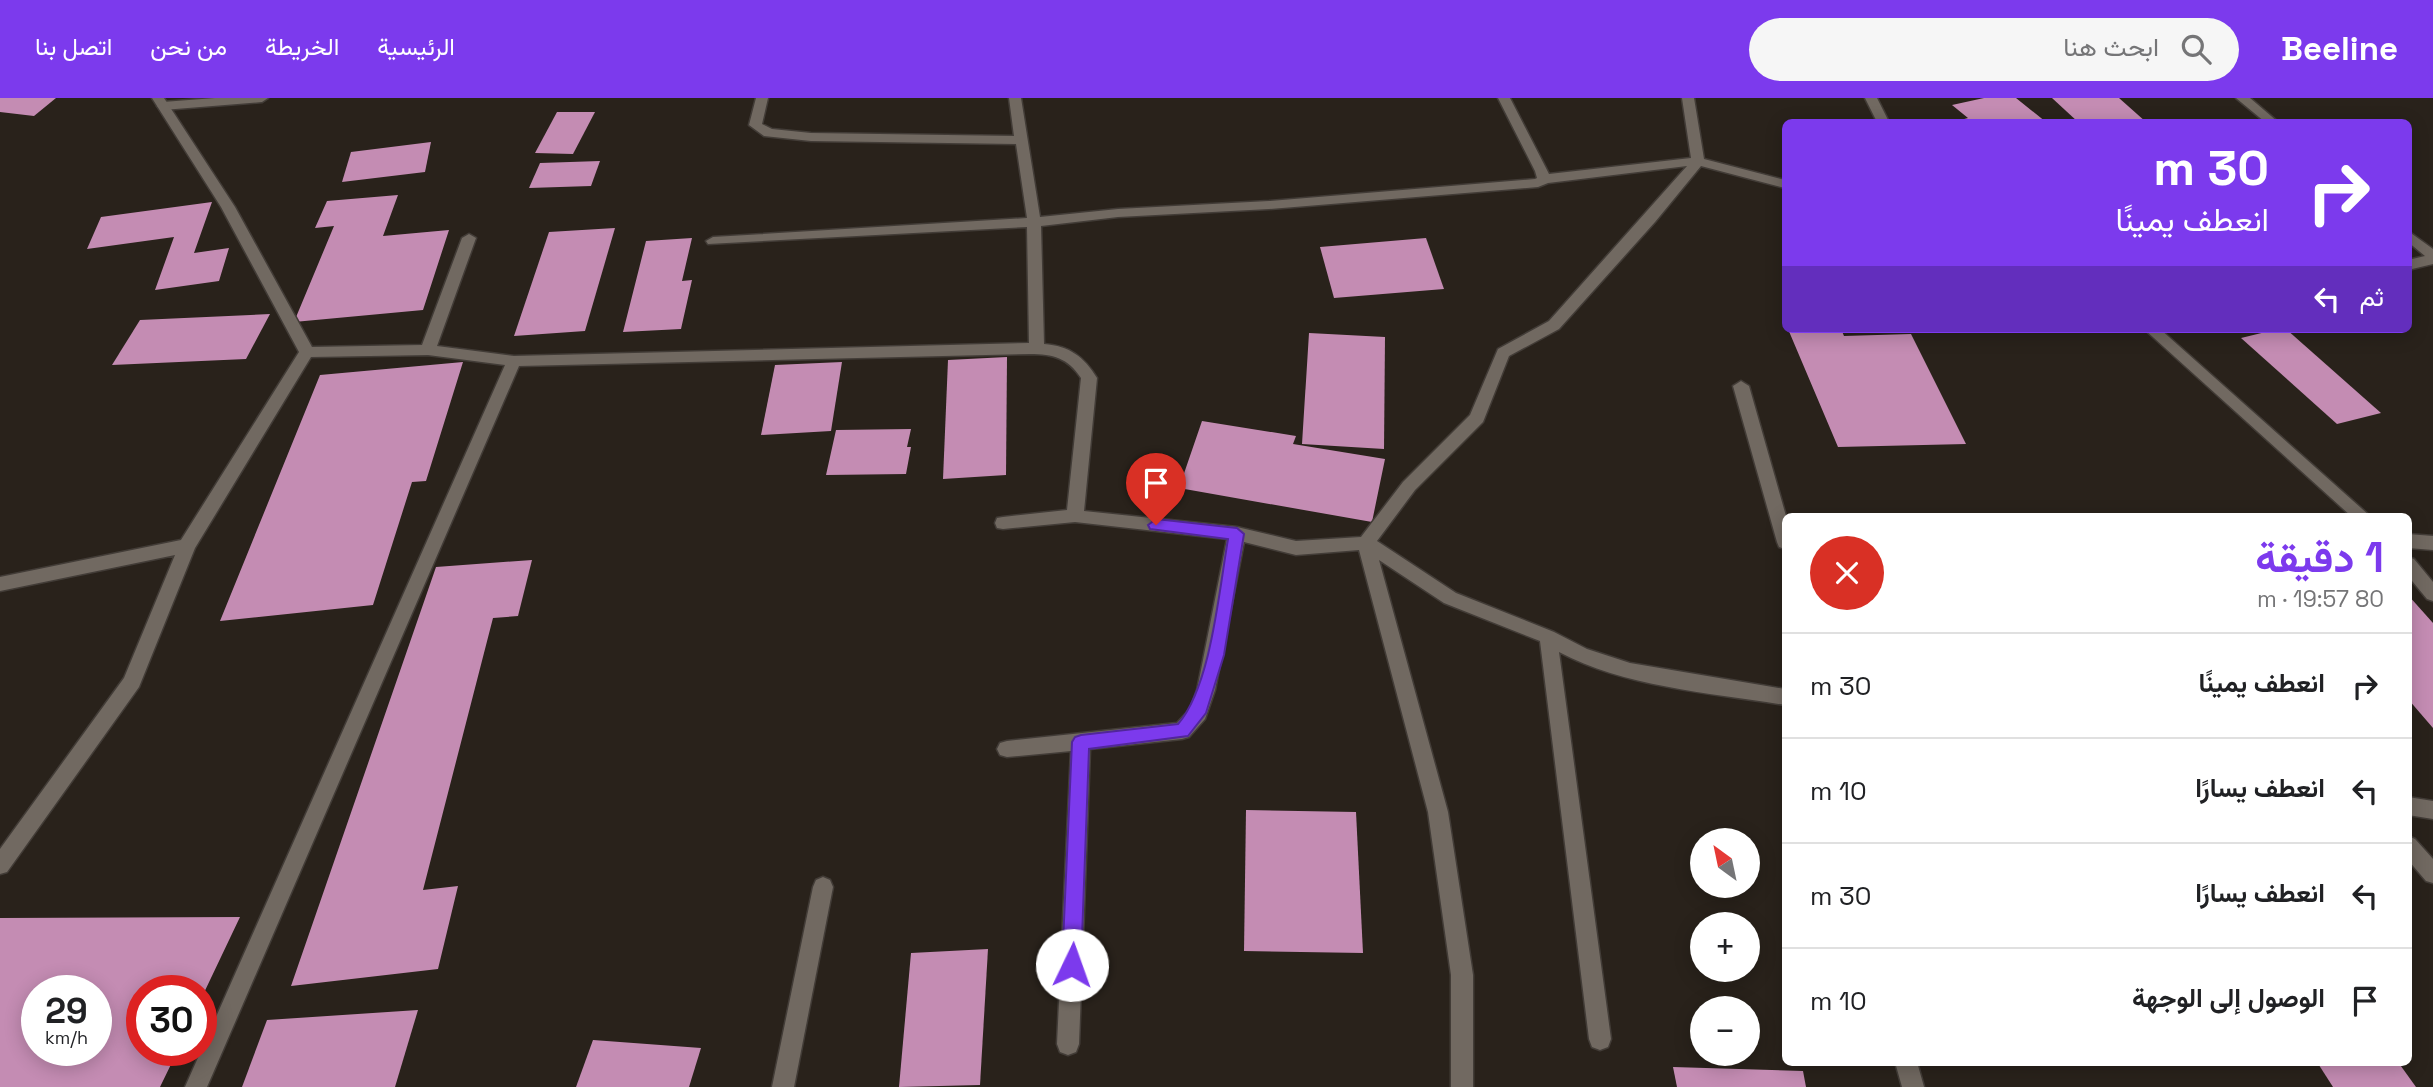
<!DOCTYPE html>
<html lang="ar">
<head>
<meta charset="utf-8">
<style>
	body { margin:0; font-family:"Space Grotesk",Vazirmatn,sans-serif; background:#f6f6f6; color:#202124; direction:rtl; height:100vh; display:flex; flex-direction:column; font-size:26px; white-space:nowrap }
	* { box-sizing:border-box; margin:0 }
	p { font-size:23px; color:#757577 }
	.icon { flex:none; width:38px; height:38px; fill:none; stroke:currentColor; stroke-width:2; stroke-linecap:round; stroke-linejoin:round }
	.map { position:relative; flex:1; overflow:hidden; direction:ltr }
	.drawer { position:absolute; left:1782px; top:415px; width:630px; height:553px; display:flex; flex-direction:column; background:#fff; border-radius:10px; box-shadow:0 4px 18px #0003; direction:rtl }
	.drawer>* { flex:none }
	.hud { position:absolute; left:1782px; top:21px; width:630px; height:214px; border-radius:10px; box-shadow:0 4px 18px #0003; direction:rtl; background:#7c3aed; color:#fff; overflow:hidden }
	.needle { width:46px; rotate:327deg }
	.fabs { position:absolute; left:1690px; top:730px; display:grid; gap:14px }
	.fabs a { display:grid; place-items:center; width:70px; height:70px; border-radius:50%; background:#fff; box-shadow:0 4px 18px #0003; font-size:35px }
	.speed { position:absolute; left:21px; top:877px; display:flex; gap:14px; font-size:35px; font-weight:700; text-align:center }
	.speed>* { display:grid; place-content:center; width:91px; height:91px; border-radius:50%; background:#fff; box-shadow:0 4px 18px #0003; line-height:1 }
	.speed small { font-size:18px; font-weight:400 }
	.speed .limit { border:10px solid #d22; background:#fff; color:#111 }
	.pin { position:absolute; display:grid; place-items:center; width:60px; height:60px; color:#fff; margin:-72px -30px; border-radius:50% 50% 50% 0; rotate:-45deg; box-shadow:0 0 7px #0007 }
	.pin .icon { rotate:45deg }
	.me { position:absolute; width:77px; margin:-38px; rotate:3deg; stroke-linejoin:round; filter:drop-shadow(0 0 5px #0008) }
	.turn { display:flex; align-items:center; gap:24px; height:147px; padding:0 28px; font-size:32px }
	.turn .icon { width:91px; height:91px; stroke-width:2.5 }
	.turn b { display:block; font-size:49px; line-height:60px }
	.then { display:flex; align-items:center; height:66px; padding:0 28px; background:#0003; gap:14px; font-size:26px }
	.round { display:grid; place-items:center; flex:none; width:74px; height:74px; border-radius:37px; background:#f6f6f6 }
	.headline { display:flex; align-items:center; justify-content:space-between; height:119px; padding:0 28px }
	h1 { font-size:42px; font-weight:700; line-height:52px; color:#7c3aed }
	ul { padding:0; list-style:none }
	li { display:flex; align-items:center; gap:21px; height:105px; padding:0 28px; border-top:2px solid #e0e0e0 }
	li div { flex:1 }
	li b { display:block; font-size:26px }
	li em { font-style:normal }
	header { display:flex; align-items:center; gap:42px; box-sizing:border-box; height:98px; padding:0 35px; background:#7c3aed; color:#fff }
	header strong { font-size:33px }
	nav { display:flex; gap:38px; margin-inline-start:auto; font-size:24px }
	.search { width:490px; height:63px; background:#f6f6f6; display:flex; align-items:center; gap:18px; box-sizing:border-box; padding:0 24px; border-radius:38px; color:#757577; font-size:26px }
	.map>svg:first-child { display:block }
</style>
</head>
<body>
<header>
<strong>Beeline</strong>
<div class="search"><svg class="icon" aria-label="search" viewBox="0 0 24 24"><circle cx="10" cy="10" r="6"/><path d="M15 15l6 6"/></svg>ابحث هنا</div>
<nav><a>الرئيسية</a><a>الخريطة</a><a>من نحن</a><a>اتصل بنا</a></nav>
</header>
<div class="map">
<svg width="2433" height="989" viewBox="0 0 2433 989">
	<rect width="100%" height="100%" fill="#29221b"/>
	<g fill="#c48cb3" fill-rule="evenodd">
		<polygon points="0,0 56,0 34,18 0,14"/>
		<polygon points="1984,0 2016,0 2046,24 1953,24 1968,20 1952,7"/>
		<polygon points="2052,0 2119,0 2146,24 2078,24"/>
		<polygon points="557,14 595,14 573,56 535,55"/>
		<polygon points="431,44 425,74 342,84 351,54"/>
		<polygon points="600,63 591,88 529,90 540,65"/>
		<polygon points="398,97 383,138 449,132 423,212 294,224 334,128 315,130 327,103"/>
		<polygon points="212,104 194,155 229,150 219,183 155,192 174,139 87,151 101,119"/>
		<polygon points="615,130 585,233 514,238 549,134"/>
		<polygon points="692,140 682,183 692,182 681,231 623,234 646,143"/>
		<polygon points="1426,140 1444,191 1334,200 1320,149"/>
		<polygon points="270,216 246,261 112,267 140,222"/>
		<polygon points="1788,231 1841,231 1844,238 1911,236 1966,346 1838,349"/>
		<polygon points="2278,231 2286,231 2381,315 2337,326 2241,240"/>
		<polygon points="1309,235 1385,239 1384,351 1302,346"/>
		<polygon points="1007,259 1006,377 943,381 948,262"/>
		<polygon points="463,264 426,383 412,384 373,507 220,523 320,277"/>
		<polygon points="842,264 831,333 761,337 775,267"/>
		<polygon points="1202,323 1296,338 1293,346 1385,361 1372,424 1179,390"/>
		<polygon points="911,331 907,349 911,349 906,376 826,377 836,332"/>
		<polygon points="532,462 518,518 493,520 423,792 458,788 438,871 291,888 436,469"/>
		<polygon points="2408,497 2433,525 2433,630 2408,601"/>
		<polygon points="1246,712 1356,714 1363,855 1244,853"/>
		<path d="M240 819 201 901V892H142V952H178L160 989H0V820ZM37 892H96V952H37Z"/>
		<polygon points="988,851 980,987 899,989 911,855"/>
		<polygon points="418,912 395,989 242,989 267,922"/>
		<polygon points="593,942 701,950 689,989 576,989"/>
		<polygon points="2317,964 2398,964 2416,989 2333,989"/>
		<polygon points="1673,969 1803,973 1806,989 1677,989"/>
	</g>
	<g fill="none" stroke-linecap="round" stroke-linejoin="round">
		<g stroke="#423c37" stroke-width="3">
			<polygon id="service" points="215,0 268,0 262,4 163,12 157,8 163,4"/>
		</g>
		<g stroke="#423c37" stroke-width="3">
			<g id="minor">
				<path d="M152 0H164L235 109 312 249 422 247 462 140 469 136 476 140 437 248 514 258 1029 245 1027 129 708 146 706 143 713 139 1027 120 1016 46 811 43 764 38 749 27 756 0H768L762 26 772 31 811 35 1014 38 1009 0H1021L1040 119 1118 111 1269 103 1535 81 1537 80 1535 73 1498 0H1510L1549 76 1691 60 1682 0H1694L1704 61 1785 82V90L1701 68 1655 124 1559 231 1509 258 1483 324 1415 392 1377 443 1456 495 1554 534 1587 551 1630 565 1785 591V607C1712 595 1624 589 1559 554L1611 941 1608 949 1600 952 1592 949 1589 941 1540 543 1444 505 1379 462 1448 714 1473 877V989H1451V877L1428 714 1359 452 1296 457 1244 444 1215 592 1205 621 1189 639 1182 641 1090 651 1079 946 1076 954 1068 957 1060 954 1057 946 1071 653 1007 659 1000 657 997 651 1000 645 1007 643 1177 625 1190 611 1197 592 1227 441 1075 424 1003 431 997 430 995 425 997 420 1003 419 1067 412 1081 280C1068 260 1053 256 1030 256L519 268 207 989H185L505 267 428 257 311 259 195 450 139 589 7 774 0 776V751L124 580 175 457 0 493V479L181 442 299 254 221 109ZM1687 68 1549 223 1498 251 1470 317 1403 384 1361 439 1296 443 1237 429 1084 413 1097 280C1084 259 1070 248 1044 246L1041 128 1118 119 1269 111 1538 89 1548 85Z"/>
				<polygon points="1865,0 1877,0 1889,24 1877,24"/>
				<polygon points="2236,0 2250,0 2278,24 2265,24"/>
				<polygon points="2408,133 2433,151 2433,166 2408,172 2408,162 2425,158 2408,144"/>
				<polygon points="2144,231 2160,231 2370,418 2351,418"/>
				<polygon points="1741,283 1749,288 1786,418 1785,451 1779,449 1777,444 1733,288"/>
				<polygon points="2408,436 2433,438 2433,452 2408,450"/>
				<polygon points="2408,459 2414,461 2433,484 2433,503 2427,501 2408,478"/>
				<polygon points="2408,699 2433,703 2433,721 2408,717"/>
				<polygon points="2408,738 2415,741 2433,761 2433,785 2426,783 2408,762"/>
				<polygon points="823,779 830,782 833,789 794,989 772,989 813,789 816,782"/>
				<polygon points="1895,964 1917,964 1924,989 1902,989"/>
			</g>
		</g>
		<use href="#service" fill="#716961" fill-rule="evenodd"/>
		<use href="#minor" fill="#716961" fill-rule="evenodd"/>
	</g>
	<path fill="#7c3aed" stroke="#51269a" stroke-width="2" d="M1156 421 1237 430 1244 436 1224 557 1206 615 1188 638 1089 651 1081 867 1079 874 1072 877 1065 874 1062 867 1072 644 1075 639 1081 637 1178 626C1211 588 1219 493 1228 441L1150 431 1148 427Z"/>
</svg>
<div class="fabs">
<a><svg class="needle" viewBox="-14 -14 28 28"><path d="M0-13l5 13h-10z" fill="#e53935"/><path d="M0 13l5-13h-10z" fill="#757577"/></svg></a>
<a>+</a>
<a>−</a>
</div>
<div class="speed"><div>29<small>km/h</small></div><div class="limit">30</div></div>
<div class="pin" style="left:1156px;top:427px;background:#d93025"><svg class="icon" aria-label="arrive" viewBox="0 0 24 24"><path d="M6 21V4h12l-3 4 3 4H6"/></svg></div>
<svg class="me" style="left:1072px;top:867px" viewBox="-20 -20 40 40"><circle r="19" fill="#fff"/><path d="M0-13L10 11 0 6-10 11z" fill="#7c3aed"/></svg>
<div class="hud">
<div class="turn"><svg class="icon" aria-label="right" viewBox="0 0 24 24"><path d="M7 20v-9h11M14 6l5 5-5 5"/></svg><div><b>30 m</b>انعطف يمينًا</div></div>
<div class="then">ثم<svg class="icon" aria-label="left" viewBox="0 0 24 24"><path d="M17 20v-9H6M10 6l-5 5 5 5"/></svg></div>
</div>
<section class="drawer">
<div class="headline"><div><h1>1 دقيقة</h1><p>80 m · 19:57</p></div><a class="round" style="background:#d93025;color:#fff"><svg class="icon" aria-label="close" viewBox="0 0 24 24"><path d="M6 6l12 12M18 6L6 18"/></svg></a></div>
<ul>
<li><svg class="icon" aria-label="right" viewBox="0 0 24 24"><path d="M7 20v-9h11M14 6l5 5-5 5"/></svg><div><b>انعطف يمينًا</b></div><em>30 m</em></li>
<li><svg class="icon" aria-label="left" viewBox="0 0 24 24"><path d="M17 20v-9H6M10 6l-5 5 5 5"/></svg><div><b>انعطف يسارًا</b></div><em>10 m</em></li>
<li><svg class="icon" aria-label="left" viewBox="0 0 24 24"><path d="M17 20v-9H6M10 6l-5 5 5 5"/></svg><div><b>انعطف يسارًا</b></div><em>30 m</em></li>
<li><svg class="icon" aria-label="arrive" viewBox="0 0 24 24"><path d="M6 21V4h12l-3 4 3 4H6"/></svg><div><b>الوصول إلى الوجهة</b></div><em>10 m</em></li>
</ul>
</section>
</div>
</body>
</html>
